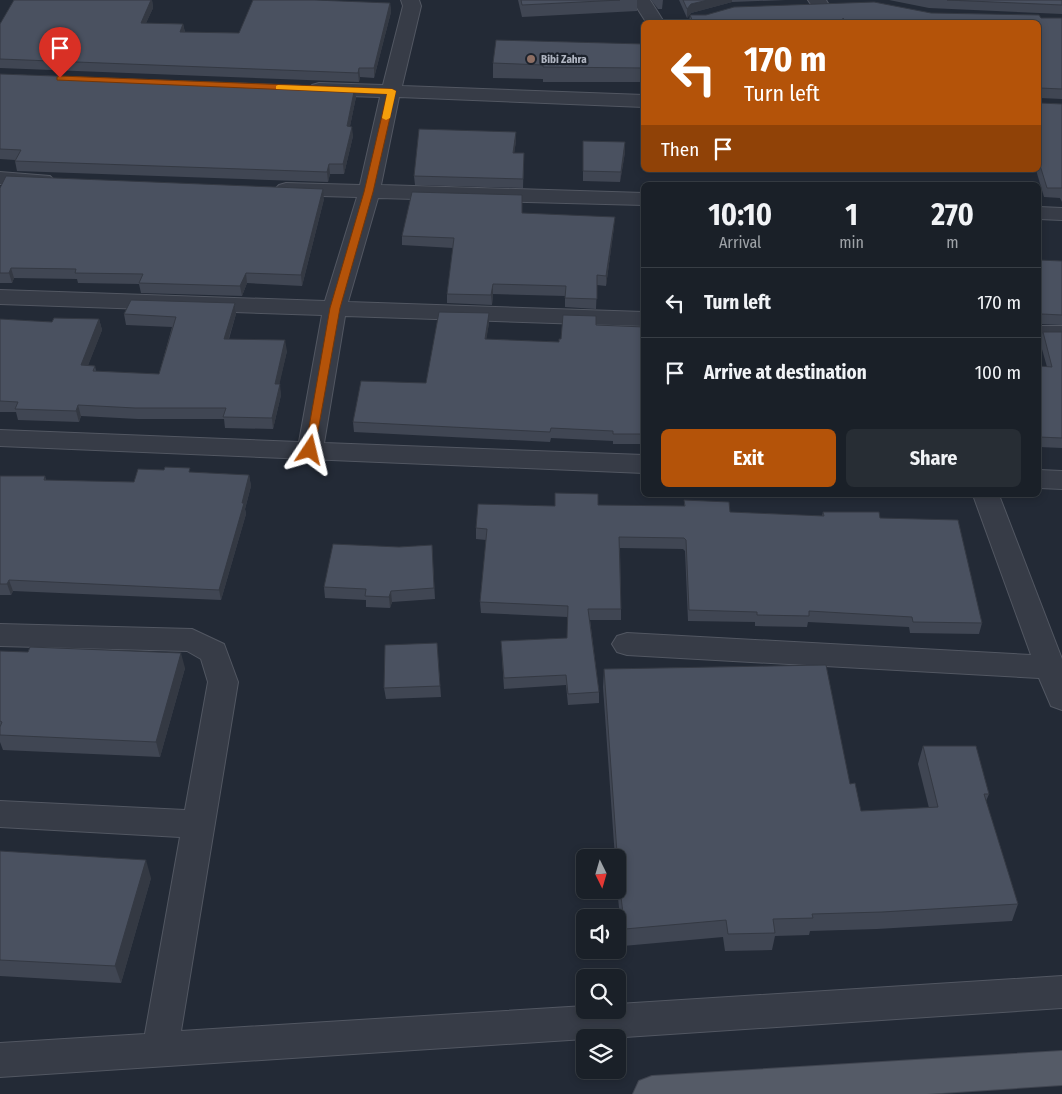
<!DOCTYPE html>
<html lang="en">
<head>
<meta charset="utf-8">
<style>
	body { margin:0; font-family:"Fira Sans Condensed",sans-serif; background:#272d34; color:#f1f3f6; height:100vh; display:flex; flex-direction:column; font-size:19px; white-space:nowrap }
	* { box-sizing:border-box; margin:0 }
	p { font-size:16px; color:#9fa3a8 }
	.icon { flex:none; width:28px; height:28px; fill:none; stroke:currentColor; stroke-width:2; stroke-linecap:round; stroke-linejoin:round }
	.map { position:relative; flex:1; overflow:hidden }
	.sheet { position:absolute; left:641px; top:182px; width:400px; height:315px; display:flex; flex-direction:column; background:#1a2028; border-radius:8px; box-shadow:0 2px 8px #0003,0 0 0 1px #383e45 }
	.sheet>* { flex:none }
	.hud { position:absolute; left:641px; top:20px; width:400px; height:152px; border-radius:8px; box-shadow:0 2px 8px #0003,0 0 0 1px #383e45; background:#b45309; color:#fff; overflow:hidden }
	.needle { width:32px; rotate:175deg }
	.buttons { position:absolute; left:576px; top:849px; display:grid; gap:10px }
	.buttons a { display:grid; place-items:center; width:50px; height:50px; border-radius:8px; background:#1a2028; box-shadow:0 2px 8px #0003,0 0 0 1px #383e45; font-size:25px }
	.pin { position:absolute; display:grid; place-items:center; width:42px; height:42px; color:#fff; margin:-51px -21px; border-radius:50% 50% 50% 0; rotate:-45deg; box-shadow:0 0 5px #0007 }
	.pin .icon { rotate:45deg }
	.me { position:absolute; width:55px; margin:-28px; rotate:10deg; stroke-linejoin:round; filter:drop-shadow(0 0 4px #0008) }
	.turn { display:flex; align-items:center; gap:18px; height:105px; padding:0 20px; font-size:22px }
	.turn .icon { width:65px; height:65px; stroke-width:2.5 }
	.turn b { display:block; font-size:35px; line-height:42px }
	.then { display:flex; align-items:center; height:48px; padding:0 20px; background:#0003; gap:10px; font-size:19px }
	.eta { display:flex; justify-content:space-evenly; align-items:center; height:85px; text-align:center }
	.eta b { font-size:30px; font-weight:700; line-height:35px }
	.action { display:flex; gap:10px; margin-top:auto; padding:10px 20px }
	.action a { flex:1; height:58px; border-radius:8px; background:#b45309; color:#fff; font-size:20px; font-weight:700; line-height:58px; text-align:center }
	.action a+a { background:#272d34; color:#f1f3f6 }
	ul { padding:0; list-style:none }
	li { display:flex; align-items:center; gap:15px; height:70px; padding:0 20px; border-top:1px solid #383e45 }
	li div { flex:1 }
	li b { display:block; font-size:19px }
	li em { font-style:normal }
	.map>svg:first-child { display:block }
</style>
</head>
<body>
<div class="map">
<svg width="1062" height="1094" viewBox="0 0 1062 1094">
	<rect width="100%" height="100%" fill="#232a36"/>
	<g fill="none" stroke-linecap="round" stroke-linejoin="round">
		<g stroke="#525762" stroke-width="2">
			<g id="minor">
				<polygon points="401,0 419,0 421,6 402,86 644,95 644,107 399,97 381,185 644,193 644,205 378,198 348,302 644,312 644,326 345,316 324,443 644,455 644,473 0,446 0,430 299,442 322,315 0,304 0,290 325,301 357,197 286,195 279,193 275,189 279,185 286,183 360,185 380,97 319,95 312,93 309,89 312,85 319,83 383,85 403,6"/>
				<polygon points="632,0 650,0 664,22 646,22"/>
				<polygon points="808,0 826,0 829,5 826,9 820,10 814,9"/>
				<polygon points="0,172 50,176 54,180 50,184 43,186 0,184"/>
				<polygon points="1039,207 1062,208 1062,220 1039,219"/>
				<rect x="1039" y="326" width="23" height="14"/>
				<polygon points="1039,470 1062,471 1062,489 1039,488"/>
				<polygon points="973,495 999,495 1062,659 1062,710 1051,706 1039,678 627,655 617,652 612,644 617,636 627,633 1031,655"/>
				<polygon points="0,624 192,629 224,644 238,682 181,1031 585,1006 585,1010 618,1010 618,1004 1062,976 1062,1008 610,1038 585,1038 585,1039 0,1077 0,1043 145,1034 180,837 0,827 0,801 185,810 208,682 201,659 187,651 0,646"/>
			</g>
		</g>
		<g stroke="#404550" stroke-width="2">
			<polygon id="major" points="1062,1051 1062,1085 927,1094 633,1094 639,1081 652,1076"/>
		</g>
		<use href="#minor" fill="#373c47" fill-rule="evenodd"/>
		<use href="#major" fill="#555b67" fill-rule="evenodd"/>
	</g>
	<g fill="#404653">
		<polygon points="14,0 152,0 153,8 146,23 183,24 185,32 239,33 390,3 391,12 374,78 360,77 359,82 0,68 0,24"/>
		<polygon points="518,0 637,0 637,11 522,17"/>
		<polygon points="651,0 663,0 662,9 658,9"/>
		<polygon points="679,0 786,0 732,2 691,13 687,18"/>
		<polygon points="889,0 1062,0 1062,14 929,8"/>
		<polygon points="931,13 1041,18 1062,18 1062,99 1040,98 1040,103 1062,104 1062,202 1060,198 1044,197 1036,170 1039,170 1039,22 689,22 690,15"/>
		<polygon points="644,44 644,82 543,82 543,79 493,78 493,63"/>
		<polygon points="0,74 355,87 356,97 350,126 353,136 344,174 330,174 328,182 17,171 15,161 15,160 0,159"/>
		<polygon points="516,141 514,153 524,153 523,188 415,185 414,176"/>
		<polygon points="583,141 625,152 620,182 583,181"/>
		<polygon points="0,188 324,199 302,286 247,283 242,296 141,293 139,284 78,283 77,279 14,278 12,283 0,283"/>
		<polygon points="522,213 614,227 606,286 597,285 596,309 565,307 565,296 493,294 492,305 447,303 447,294 453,248 402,245 402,236"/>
		<polygon points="1039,260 1062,261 1062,325 1039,324 1039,325"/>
		<polygon points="235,303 236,314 229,339 287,351 279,384 281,395 273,429 225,428 224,419 138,419 81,416 79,422 18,420 16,412 0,412 0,319 52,322 99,319 102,330 88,365 95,366 96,371 159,374 172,327 126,325 124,314"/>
		<polygon points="489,313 489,323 486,339 559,342 561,339 596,325 644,327 644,444 613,444 613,441 551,438 550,442 354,432 353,422 426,383"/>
		<polygon points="1043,332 1062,332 1062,448 1039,447 1039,366 1047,367 1040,342"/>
		<polygon points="190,472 249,475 251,486 245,509 246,514 221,600 13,591 11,595 0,595 0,476 45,476 46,480 134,482"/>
		<polygon points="684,500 730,512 822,516 823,512 880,518 982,623 979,634 910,633 909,627 808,622 807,627 755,626 755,622 688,621 685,551 683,549 620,548 621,609 621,620 590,620 599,692 599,703 568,705 566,685 504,689 501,641 567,638 567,617 481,613 480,602 486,540 476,539 476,528 555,506 598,505 684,506"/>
		<polygon points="432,545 435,599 392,602 390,608 366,607 366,600 325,598 324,587 399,547"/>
		<polygon points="437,643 441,697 386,699 384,688"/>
		<polygon points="0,651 185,668 160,757 3,750 0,742"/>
		<polygon points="604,669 850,784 861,811 929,808 918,764 923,746 989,794 986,801 1018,904 1012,921 877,929 810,931 809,935 775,936 772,950 725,951 723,937 623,946 618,898 618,858 615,858 603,687"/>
		<polygon points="0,851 151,878 121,983 0,976"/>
	</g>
	<g fill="#343943">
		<polygon points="151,0 152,0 153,8 142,32 141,23"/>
		<polygon points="708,0 732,0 732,2 691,13 687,18 687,9 691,4"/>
		<polygon points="390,3 391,12 374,78 374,68"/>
		<polygon points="183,24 185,33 180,32"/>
		<polygon points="359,68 360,77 359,82 358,73"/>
		<polygon points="355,87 356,97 348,136 347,126"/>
		<polygon points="352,127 353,136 344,174 343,164"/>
		<polygon points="516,132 516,141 513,162 513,153"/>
		<polygon points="625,142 625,152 620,182 621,172"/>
		<polygon points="329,164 330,174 328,182 327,172"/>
		<polygon points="323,189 324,199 302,286 301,275"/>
		<polygon points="615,217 614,227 606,286 606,276"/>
		<polygon points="11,268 14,278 12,283 9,273"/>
		<polygon points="246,273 247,283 242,296 240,286"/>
		<polygon points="493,284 493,294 492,305 491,295"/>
		<polygon points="235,303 236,314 225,350 224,339"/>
		<polygon points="489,313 489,323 485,349 485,339"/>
		<polygon points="99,319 102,330 84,376 81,365"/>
		<polygon points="285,340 287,351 277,395 275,384"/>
		<polygon points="280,384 281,395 273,429 272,418"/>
		<polygon points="78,405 81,416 79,422 76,411"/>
		<polygon points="249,475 251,486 245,509 246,514 221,600 219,590"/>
		<polygon points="9,580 13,591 11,595 7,584"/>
		<polygon points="391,591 392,602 390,608 389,597"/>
		<polygon points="181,653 185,668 160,757 156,742"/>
		<polygon points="146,860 151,878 121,983 115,966"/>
	</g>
	<g fill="#4a5160" stroke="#343943">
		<polygon points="14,0 151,0 141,23 183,24 180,32 239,33 253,0 315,0 390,3 374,68 359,68 358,73 0,59 0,24"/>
		<polygon points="521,0 620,0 522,5"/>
		<polygon points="683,0 708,0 691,4 687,9"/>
		<polygon points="947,0 1062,0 1062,5"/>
		<polygon points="874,2 931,13 1039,15 1041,18 1062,18 1062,89 1040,88 1040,103 1062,104 1062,188 1047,188 1039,162 1039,22 845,22 843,18 843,22 693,22 690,15 706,15 734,7"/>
		<polygon points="496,40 644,44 644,68 543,67 543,65 493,63"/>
		<polygon points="0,74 355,87 347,126 352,127 343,164 329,164 327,172 15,161 21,150 0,149"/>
		<polygon points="419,129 516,132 513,153 524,153 523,179 414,176"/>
		<polygon points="583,141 625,142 621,172 583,171"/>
		<polygon points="6,176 323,189 301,275 246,273 240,286 139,283 143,274 75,273 76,269 11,268 9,273 0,273 0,188"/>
		<polygon points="412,192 522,195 522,213 615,217 606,276 597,275 597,299 565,298 566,286 493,284 491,295 447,294 454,238 402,236"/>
		<polygon points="1039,260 1062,261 1062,315 1042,314 1040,319 1039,315"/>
		<polygon points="131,300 235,303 224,339 285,340 275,384 280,384 272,418 223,417 226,408 135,408 78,405 76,411 15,409 18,402 0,401 0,319 52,322 54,318 99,319 81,365 95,366 93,371 159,374 176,317 124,314"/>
		<polygon points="439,312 489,313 485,339 559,342 559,339 561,339 563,315 596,316 596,325 644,327 644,434 613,434 613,431 551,428 550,432 353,422 361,381 426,383"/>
		<polygon points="1043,332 1062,332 1062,438 1039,437 1039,366 1052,367"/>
		<polygon points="165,467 190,468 189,472 249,475 242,503 244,503 219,590 9,580 7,584 0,584 0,476 45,476 44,480 134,482 138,469 164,470"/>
		<polygon points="555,493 598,494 598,505 685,506 684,500 729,502 730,512 824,516 823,512 879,512 880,518 958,520 982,623 913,622 912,617 809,611 809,616 757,615 757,612 689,610 686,540 684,538 619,537 621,609 588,609 599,692 568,694 566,675 504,678 501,641 567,638 568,606 480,602 487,529 476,528 478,504 555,506"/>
		<polygon points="333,544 399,547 432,545 434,588 391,591 389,597 365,596 366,589 324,587"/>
		<polygon points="437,643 440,686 384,688 385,645"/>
		<polygon points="30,647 181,653 156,742 0,735 0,727 2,722 0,721 0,651 28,652"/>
		<polygon points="826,665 850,784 855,783 861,811 938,807 923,746 976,746 989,794 984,794 1018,904 882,912 812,914 813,918 773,919 775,933 728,934 726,920 625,929 619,881 604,669"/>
		<polygon points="0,851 146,860 115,966 0,960"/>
	</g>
	<polygon fill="#b45309" stroke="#753606" points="60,76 392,89 396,91 373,192 340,308 314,453 306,453 305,450 330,308 364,192 387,94 57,80 57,77"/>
	<polygon fill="#f59e0b" points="278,85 392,89 396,91 390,118 386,120 382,118 387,94 276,89 276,86"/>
	<circle fill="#8d6e63" stroke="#1c222c" stroke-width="2" cx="531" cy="59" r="5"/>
	<g text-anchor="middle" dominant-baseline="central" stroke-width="4.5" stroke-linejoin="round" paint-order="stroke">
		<g font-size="11" font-weight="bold" fill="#b2b7c3" stroke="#1c222c" text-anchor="start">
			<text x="541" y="59">Bibi Zahra</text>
		</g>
	</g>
</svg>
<div class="buttons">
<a><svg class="needle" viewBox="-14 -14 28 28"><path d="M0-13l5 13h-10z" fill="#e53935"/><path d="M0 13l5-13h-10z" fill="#9fa3a8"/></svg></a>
<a><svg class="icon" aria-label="sound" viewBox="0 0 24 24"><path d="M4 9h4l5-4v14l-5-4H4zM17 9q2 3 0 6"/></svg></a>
<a><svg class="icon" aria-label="search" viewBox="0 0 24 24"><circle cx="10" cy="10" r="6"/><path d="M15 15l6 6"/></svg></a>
<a><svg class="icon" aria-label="layers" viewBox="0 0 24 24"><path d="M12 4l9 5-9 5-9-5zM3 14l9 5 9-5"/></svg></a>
</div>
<div class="pin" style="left:60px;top:78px;background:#d93025"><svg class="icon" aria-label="arrive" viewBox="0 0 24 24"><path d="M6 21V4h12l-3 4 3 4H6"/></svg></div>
<svg class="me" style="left:310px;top:450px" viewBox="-20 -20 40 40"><path d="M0-17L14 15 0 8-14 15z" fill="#b45309" stroke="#fff" stroke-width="4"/></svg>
<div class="hud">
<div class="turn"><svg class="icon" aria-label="left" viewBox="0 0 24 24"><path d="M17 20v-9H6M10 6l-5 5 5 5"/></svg><div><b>170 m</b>Turn left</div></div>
<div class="then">Then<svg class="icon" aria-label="arrive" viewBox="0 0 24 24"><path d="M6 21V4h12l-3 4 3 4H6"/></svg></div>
</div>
<section class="sheet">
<div class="eta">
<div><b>10:10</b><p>Arrival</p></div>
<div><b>1</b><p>min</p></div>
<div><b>270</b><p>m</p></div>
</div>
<ul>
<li><svg class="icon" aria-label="left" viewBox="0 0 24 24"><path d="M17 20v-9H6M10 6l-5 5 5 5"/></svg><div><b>Turn left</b></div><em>170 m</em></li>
<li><svg class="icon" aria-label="arrive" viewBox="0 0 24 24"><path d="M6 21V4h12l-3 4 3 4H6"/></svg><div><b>Arrive at destination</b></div><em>100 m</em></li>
</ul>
<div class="action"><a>Exit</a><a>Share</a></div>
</section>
</div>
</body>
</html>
